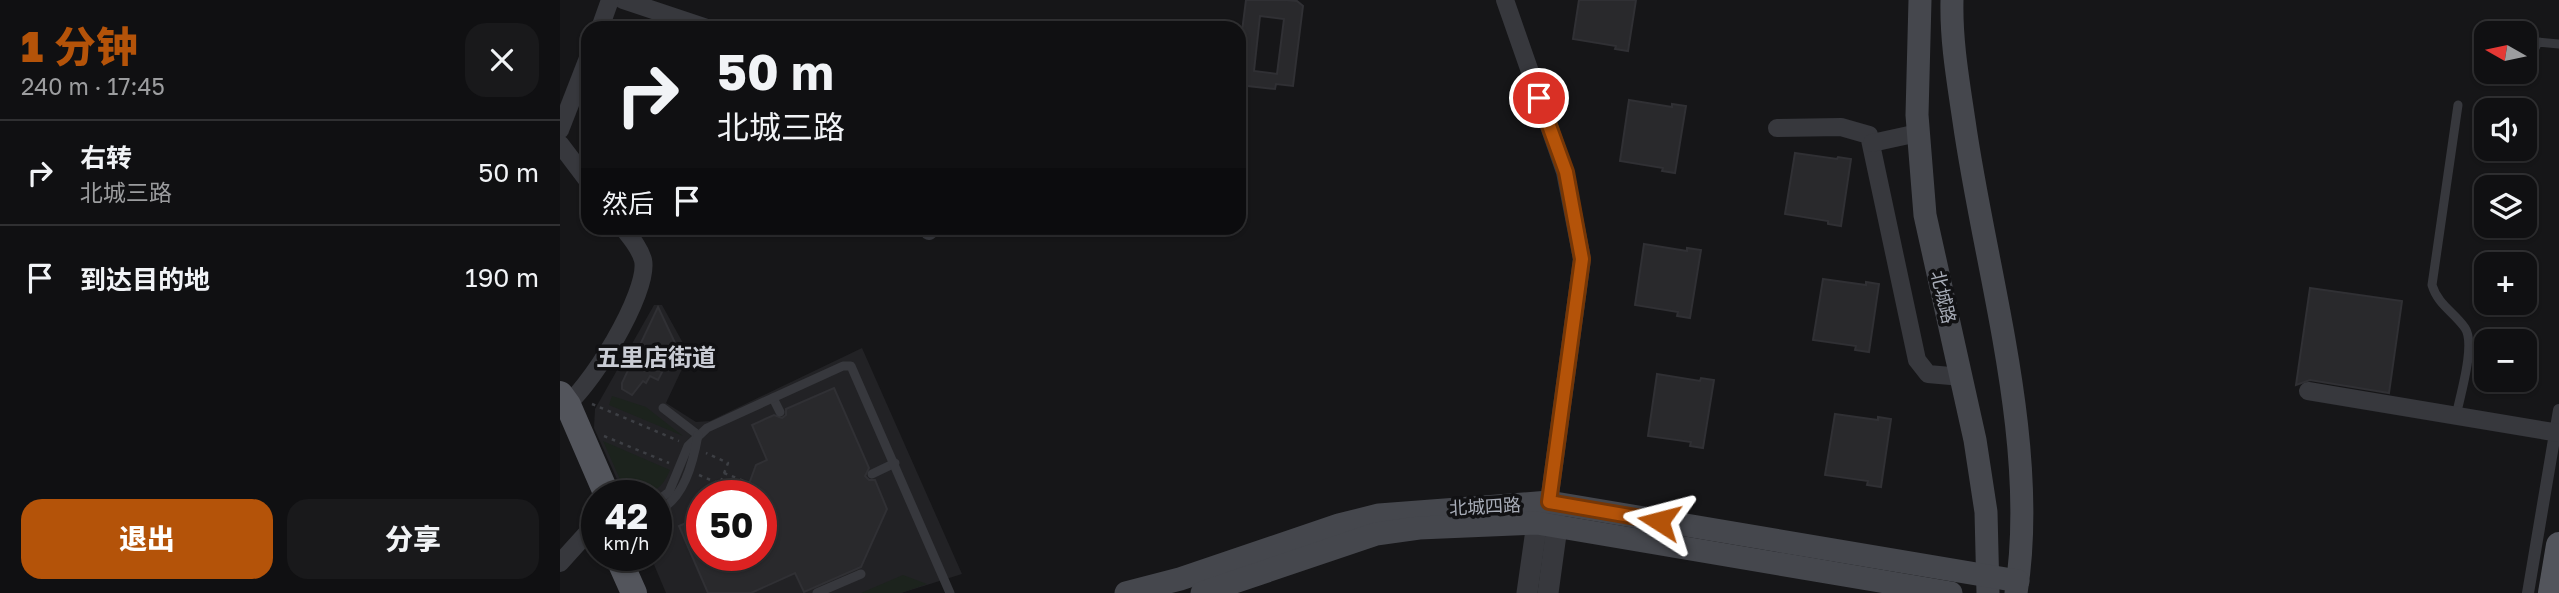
<!DOCTYPE html>
<html lang="zh">
<head>
<meta charset="utf-8">
<style>
	body { margin:0; font-family:"Golos Text","Noto Sans SC",sans-serif; background:#19191b; color:#f1f3f6; height:100vh; display:flex; flex-direction:column; font-size:26px; white-space:nowrap }
	* { box-sizing:border-box; margin:0 }
	p { font-size:23px; color:#9c9d9f }
	.icon { flex:none; width:38px; height:38px; fill:none; stroke:currentColor; stroke-width:2; stroke-linecap:round; stroke-linejoin:round }
	.map { position:relative; flex:1; overflow:hidden }
	.details { display:flex; flex-direction:column; background:#101012; width:560px }
	.details>* { flex:none }
	.hud { position:absolute; left:21px; top:21px; width:665px; height:214px; border-radius:21px; box-shadow:0 2px 5px #0004,0 0 0 2px #303032; background:#101012; color:#f1f3f6; overflow:hidden }
	.needle { width:46px; rotate:279deg }
	.buttons { position:absolute; left:1914px; top:21px; display:grid; gap:14px }
	.buttons a { display:grid; place-items:center; width:63px; height:63px; border-radius:14px; background:#101012; box-shadow:0 2px 5px #0004,0 0 0 2px #303032; font-size:35px }
	.speed { position:absolute; left:21px; top:480px; display:flex; gap:14px; font-size:35px; font-weight:700; text-align:center }
	.speed>* { display:grid; place-content:center; width:91px; height:91px; border-radius:50%; background:#101012; box-shadow:0 2px 5px #0004,0 0 0 2px #303032; line-height:1 }
	.speed small { font-size:18px; font-weight:400 }
	.speed .limit { border:10px solid #d22; background:#fff; color:#111 }
	.pin { position:absolute; display:grid; place-items:center; width:60px; height:60px; color:#fff; margin:-30px; border:4px solid #fff; border-radius:50%; box-shadow:0 2px 7px #0007 }
	.me { position:absolute; width:77px; margin:-38px; rotate:279deg; stroke-linejoin:round; filter:drop-shadow(0 0 5px #0008) }
	.turn { display:flex; align-items:center; gap:24px; height:147px; padding:0 21px; font-size:32px }
	.turn .icon { width:91px; height:91px; stroke-width:2.5 }
	.turn b { display:block; font-size:49px; line-height:60px }
	.then { display:flex; align-items:center; height:66px; padding:0 21px; background:#0003; gap:14px; font-size:26px }
	.round { display:grid; place-items:center; flex:none; width:74px; height:74px; border-radius:21px; background:#19191b }
	.head { display:flex; align-items:center; justify-content:space-between; height:119px; padding:0 21px }
	h1 { font-size:42px; font-weight:800; line-height:52px; color:#b45309 }
	.cta { display:flex; gap:14px; margin-top:auto; padding:14px 21px }
	.cta a { flex:1; height:80px; border-radius:21px; background:#b45309; color:#fff; font-size:28px; font-weight:800; line-height:80px; text-align:center }
	.cta a+a { background:#19191b; color:#f1f3f6 }
	ul { padding:0; list-style:none }
	li { display:flex; align-items:center; gap:21px; height:105px; padding:0 21px; border-top:2px solid #303032 }
	li div { flex:1 }
	li b { display:block; font-size:26px }
	li em { font-style:normal }
	main { display:flex; flex:1; min-height:0 }
	.map>svg:first-child { display:block }
</style>
</head>
<body>
<main>
<section class="details">
<div class="head"><div><h1>1 分钟</h1><p>240 m · 17:45</p></div><a class="round"><svg class="icon" aria-label="close" viewBox="0 0 24 24"><path d="M6 6l12 12M18 6L6 18"/></svg></a></div>
<ul>
<li><svg class="icon" aria-label="right" viewBox="0 0 24 24"><path d="M7 20v-9h11M14 6l5 5-5 5"/></svg><div><b>右转</b><p>北城三路</p></div><em>50 m</em></li>
<li><svg class="icon" aria-label="arrive" viewBox="0 0 24 24"><path d="M6 21V4h12l-3 4 3 4H6"/></svg><div><b>到达目的地</b></div><em>190 m</em></li>
</ul>
<div class="cta"><a>退出</a><a>分享</a></div>
</section>
<div class="map">
<svg width="1999" height="593" viewBox="0 0 1999 593">
	<rect width="100%" height="100%" fill="#161618"/>
	<path fill="#222225" fill-rule="evenodd" d="M94 305H102L129 354 106 403 136 422 150 421 302 348 402 574 341 593H106L90 555H96V495H64L34 428 35 409ZM142 495H201V555H142Z"/>
	<g fill="#1c231d">
		<polygon points="52,396 86,407 123,436 49,405"/>
		<path d="M43 441 110 470C101 492 90 495 67 495Z"/>
		<polygon points="343,575 367,584 341,593 301,593"/>
	</g>
	<g fill="#29292c" stroke="#303034" stroke-width="2" fill-rule="evenodd">
		<path d="M686 0H726L737 1 743 6 733 86 716 84 715 89 679 85V55ZM700 16 724 19 717 74 694 71Z"/>
		<polygon points="1019,0 1076,0 1068,51 1055,49 1056,46 1013,39"/>
		<polygon points="1069,100 1112,107 1112,104 1126,106 1115,173 1102,171 1103,168 1060,161"/>
		<polygon points="1235,153 1277,159 1278,157 1291,159 1281,226 1268,224 1268,221 1225,214"/>
		<polygon points="1084,244 1127,251 1127,248 1141,250 1130,318 1117,316 1118,312 1075,305"/>
		<polygon points="1263,279 1306,285 1306,282 1319,284 1309,352 1295,350 1296,346 1253,340"/>
		<polygon points="1750,288 1842,301 1829,393 1750,380 1736,385"/>
		<polygon points="98,307 116,345 98,380 90,376 86,383 83,381 72,395 62,389 62,383"/>
		<polygon points="1097,374 1140,381 1141,378 1154,380 1143,448 1130,446 1131,442 1088,436"/>
		<polygon points="274,388 309,468 305,476 309,480 315,480 327,509 301,567 244,592 235,573 191,593 148,593 119,526 142,516 142,555 201,555 201,495 185,495 196,465 207,460 192,425 214,415 222,418 226,415 226,409"/>
		<polygon points="1275,414 1318,420 1318,417 1331,419 1321,487 1307,485 1308,481 1265,475"/>
	</g>
	<g fill="none" stroke-linecap="round" stroke-linejoin="round">
		<g stroke="#3d3f44" stroke-width="2.5" stroke-dasharray="3.5 5" stroke-linecap="butt">
			<polyline points="32,404 119,441"/>
			<polyline points="44,436 109,463"/>
			<polyline points="164,473 189,483"/>
			<polyline points="139,475 160,484 168,463 146,453"/>
		</g>
		<g stroke="#37383d" stroke-width="9">
			<polyline points="1965,60 1970,58 1978,42 1999,44"/>
			<polyline points="213,398 220,412"/>
			<polyline points="103,408 138,435"/>
			<path d="M1896 416C1900 396 1916 344 1905 328 1894 312 1878 305 1872 285L1898 105"/>
			<polyline points="312,474 335,463"/>
			<polyline points="96,502 109,492 128,446 147,428 283,366 291,366 390,593"/>
			<path d="M96 512C124 500 133 463 138 435"/>
			<polyline points="257,593 301,574"/>
		</g>
		<polyline stroke="#37383d" stroke-width="12" points="1968,593 1999,410"/>
		<g stroke="#37383d" stroke-width="18">
			<polyline points="63,0 147,28"/>
			<polyline points="945,0 1005,172 1022,259 989,502"/>
			<polyline points="40,28 50,0"/>
			<polyline points="1217,128 1281,127 1309,135 1357,360 1368,374 1402,377"/>
			<polyline points="0,130 28,58"/>
			<polyline points="1312,143 1358,133"/>
			<polyline points="0,144 28,181"/>
			<polyline points="369,231 370,228"/>
			<polyline points="1748,391 1999,433"/>
			<path d="M0 410C27 394 90 292 83 260 80 248 70 237 63 228"/>
			<polyline points="0,563 37,522"/>
		</g>
		<g stroke="#37383d" stroke-width="21">
			<polyline points="967,593 977,523 984,510"/>
			<polyline points="988,593 997,527 992,513"/>
		</g>
		<g stroke="#45474d" stroke-width="23">
			<polyline points="1360,0 1357,115 1365,215 1415,440 1426,512 1428,593"/>
			<path d="M1392 0C1391 41 1398 80 1404 121 1425 270 1480 443 1456 593"/>
			<polyline points="566,593 620,579 779,525 819,515 989,502 1458,581"/>
			<polyline points="642,593 816,534 859,528 977,523 1391,593"/>
		</g>
		<g stroke="#53555c" stroke-width="26">
			<polyline points="0,394 8,405 47,495"/>
			<polyline points="57,555 74,593"/>
			<polyline points="1991,593 1999,545"/>
		</g>
	</g>
	<g fill="none" stroke-linecap="round" stroke-linejoin="round">
		<g stroke="#753606" stroke-width="18">
			<polyline id="route" points="979,98 1006,172 1022,259 989,502 1099,521"/>
		</g>
		<use href="#route" stroke="#b45309" stroke-width="12"/>
	</g>
	<g text-anchor="middle" dominant-baseline="central" stroke-width="7" stroke-linejoin="round" paint-order="stroke">
		<g font-size="18" fill="#a8adb8" stroke="#111113">
			<text transform="translate(1384 297) rotate(77)">北城路</text>
			<text transform="translate(925 506) rotate(-3)">北城四路</text>
		</g>
		<g font-size="24" font-weight="bold" fill="#c9ccd4" stroke="#111113">
			<text x="96" y="356">五里店街道</text>
		</g>
	</g>
</svg>
<div class="buttons">
<a><svg class="needle" viewBox="-14 -14 28 28"><path d="M0-13l5 13h-10z" fill="#e53935"/><path d="M0 13l5-13h-10z" fill="#9c9d9f"/></svg></a>
<a><svg class="icon" aria-label="sound" viewBox="0 0 24 24"><path d="M4 9h4l5-4v14l-5-4H4zM17 9q2 3 0 6"/></svg></a>
<a><svg class="icon" aria-label="layers" viewBox="0 0 24 24"><path d="M12 4l9 5-9 5-9-5zM3 14l9 5 9-5"/></svg></a>
<a>+</a>
<a>−</a>
</div>
<div class="speed"><div>42<small>km/h</small></div><div class="limit">50</div></div>
<div class="pin" style="left:979px;top:98px;background:#d93025"><svg class="icon" aria-label="arrive" viewBox="0 0 24 24"><path d="M6 21V4h12l-3 4 3 4H6"/></svg></div>
<svg class="me" style="left:1099px;top:521px" viewBox="-20 -20 40 40"><path d="M0-17L14 15 0 8-14 15z" fill="#b45309" stroke="#fff" stroke-width="4"/></svg>
<div class="hud">
<div class="turn"><svg class="icon" aria-label="right" viewBox="0 0 24 24"><path d="M7 20v-9h11M14 6l5 5-5 5"/></svg><div><b>50 m</b>北城三路</div></div>
<div class="then">然后<svg class="icon" aria-label="arrive" viewBox="0 0 24 24"><path d="M6 21V4h12l-3 4 3 4H6"/></svg></div>
</div>
</div>
</main>
</body>
</html>
